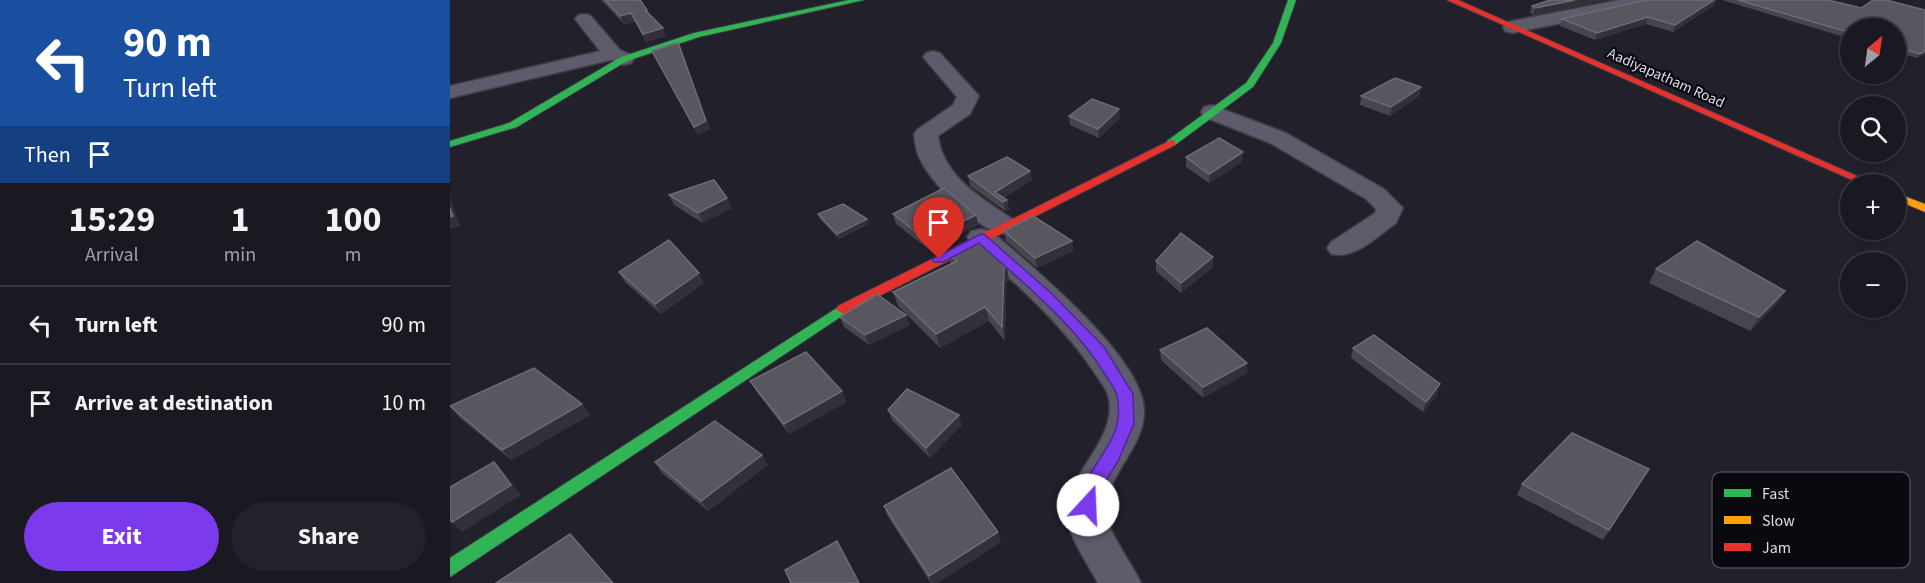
<!DOCTYPE html>
<html lang="en">
<head>
<meta charset="utf-8">
<style>
	body { margin:0; font-family:"Source Sans 3",sans-serif; background:#232129; color:#f1f3f6; height:100vh; display:flex; flex-direction:column; font-size:22px; white-space:nowrap }
	* { box-sizing:border-box; margin:0 }
	p { font-size:20px; color:#9fa0a5 }
	.icon { flex:none; width:33px; height:33px; fill:none; stroke:currentColor; stroke-width:2; stroke-linecap:round; stroke-linejoin:round }
	.map { position:relative; flex:1; overflow:hidden }
	.sheet { display:flex; flex-direction:column; background:#1a1820; width:450px }
	.sheet>* { flex:none }
	.hud { background:#1a4fa0; color:#fff; overflow:hidden }
	.needle { width:39px; rotate:29deg }
	.tools { position:absolute; left:1390px; top:18px; display:grid; gap:12px }
	.tools a { display:grid; place-items:center; width:66px; height:66px; border-radius:50%; background:#1a1820; box-shadow:0 3px 9px #0003,0 0 0 2px #38373e; font-size:30px }
	.pin { position:absolute; display:grid; place-items:center; width:51px; height:51px; color:#fff; margin:-62px -26px; border-radius:50% 50% 50% 0; rotate:-45deg; box-shadow:0 0 6px #0007 }
	.pin .icon { rotate:45deg }
	.me { position:absolute; width:66px; margin:-33px; rotate:20deg; stroke-linejoin:round; filter:drop-shadow(0 0 4px #0008) }
	.turn { display:flex; align-items:center; gap:21px; height:126px; padding:0 24px; font-size:27px }
	.turn .icon { width:78px; height:78px; stroke-width:2.5 }
	.turn b { display:block; font-size:42px; line-height:51px }
	.then { display:flex; align-items:center; height:57px; padding:0 24px; background:#0003; gap:12px; font-size:22px }
	.eta { display:flex; justify-content:space-evenly; align-items:center; height:102px; text-align:center }
	.eta b { font-size:36px; font-weight:700; line-height:42px }
	.action { display:flex; gap:12px; margin-top:auto; padding:12px 24px }
	.action a { flex:1; height:69px; border-radius:36px; background:#7c3aed; color:#fff; font-size:24px; font-weight:700; line-height:69px; text-align:center }
	.action a+a { background:#232129; color:#f1f3f6 }
	ul { padding:0; list-style:none }
	li { display:flex; align-items:center; gap:18px; height:78px; padding:0 24px; border-top:2px solid #38373e }
	li div { flex:1 }
	li b { display:block; font-size:22px }
	li em { font-style:normal }
	main { display:flex; flex:1; min-height:0 }
	.map>svg:first-child { display:block }
</style>
</head>
<body>
<main>
<section class="sheet">
<div class="hud">
<div class="turn"><svg class="icon" aria-label="left" viewBox="0 0 24 24"><path d="M17 20v-9H6M10 6l-5 5 5 5"/></svg><div><b>90 m</b>Turn left</div></div>
<div class="then">Then<svg class="icon" aria-label="arrive" viewBox="0 0 24 24"><path d="M6 21V4h12l-3 4 3 4H6"/></svg></div>
</div>
<div class="eta">
<div><b>15:29</b><p>Arrival</p></div>
<div><b>1</b><p>min</p></div>
<div><b>100</b><p>m</p></div>
</div>
<ul>
<li><svg class="icon" aria-label="left" viewBox="0 0 24 24"><path d="M17 20v-9H6M10 6l-5 5 5 5"/></svg><div><b>Turn left</b></div><em>90 m</em></li>
<li><svg class="icon" aria-label="arrive" viewBox="0 0 24 24"><path d="M6 21V4h12l-3 4 3 4H6"/></svg><div><b>Arrive at destination</b></div><em>10 m</em></li>
</ul>
<div class="action"><a>Exit</a><a>Share</a></div>
</section>
<div class="map">
<svg width="1475" height="583" viewBox="0 0 1475 583">
	<rect width="100%" height="100%" fill="#22202a"/>
	<g fill="none" stroke-linecap="round" stroke-linejoin="round">
		<g stroke="#3d3b44" stroke-width="3">
			<g id="street">
				<polygon points="1169,0 1198,0 1195,4 1152,15 1062,33 1055,31 1053,27 1055,23 1062,21"/>
				<polygon points="134,14 140,15 170,50 181,55 184,59 181,63 174,65 161,60 0,98 0,86 150,51 125,19 128,15"/>
				<path d="M483 51 490 53 529 96 520 114 488 136C494 178 532 198 564 220L568 226 564 232C557 233 552 235 545 232 523 223 481 183 471 161 466 152 465 144 464 134L468 129 503 105 507 97 473 57 476 53Z"/>
				<path d="M762 105 836 133 934 189 953 208 946 223C928 236 905 260 881 254L877 248 881 242 925 213 926 209 916 199 820 143 754 117 751 112 754 107Z"/>
				<path d="M531 229 541 231C580 265 696 359 694 412 694 451 650 479 657 518 660 535 683 565 691 583H648C639 566 618 536 617 517 614 472 670 441 658 395 656 388 650 381 646 375 613 324 566 284 521 243L517 237 521 231Z"/>
			</g>
		</g>
		<g stroke="#3d3b44" stroke-width="2">
			<g id="fast">
				<polygon points="399,0 414,0 249,37 177,61 67,127 0,147 0,141 59,123 171,57 244,33"/>
				<polygon points="838,0 846,0 831,43 803,87 725,145 717,145 717,141 796,83 823,43"/>
				<polygon points="393,304 400,309 398,312 0,577 0,558"/>
			</g>
		</g>
		<g stroke="#3d3b44" stroke-width="2">
			<polygon id="slow" points="1446,193 1475,204 1475,212 1446,200"/>
		</g>
		<g stroke="#3d3b44" stroke-width="2">
			<g id="jam">
				<polygon points="997,0 1008,0 1425,184 1411,184"/>
				<polygon points="721,140 725,141 725,145 398,312 393,314 386,309 388,306"/>
			</g>
		</g>
		<use href="#street" fill="#5e5b6c" fill-rule="evenodd"/>
		<use href="#fast" fill="#30b455" fill-rule="evenodd"/>
		<use href="#slow" fill="#ff9f0a" fill-rule="evenodd"/>
		<use href="#jam" fill="#e5322d" fill-rule="evenodd"/>
	</g>
	<g fill="#47454e">
		<polygon points="151,0 190,0 199,14 216,36 196,42 185,22 174,24"/>
		<polygon points="1100,0 1157,0 1083,15 1080,13 1082,6"/>
		<polygon points="1196,0 1266,0 1264,5 1223,32 1196,24 1145,40 1110,26 1112,19"/>
		<polygon points="1272,0 1378,0 1411,8 1475,10 1475,54 1467,58 1446,52 1446,28 1401,28 1401,39"/>
		<polygon points="229,45 260,129 248,135 202,51"/>
		<polygon points="971,87 969,96 940,116 910,105 911,96"/>
		<polygon points="619,116 670,118 649,138 620,125"/>
		<polygon points="736,157 792,162 759,183 736,167"/>
		<polygon points="580,171 582,180 554,198 557,200 559,210 555,211 520,186 518,176"/>
		<polygon points="219,195 282,208 253,223 224,205"/>
		<polygon points="368,214 419,224 389,239 370,219"/>
		<polygon points="443,214 526,215 528,225 478,249 446,224"/>
		<polygon points="554,231 622,241 623,251 587,268 556,241"/>
		<polygon points="499,254 557,267 559,281 556,282 555,341 539,321 490,348 448,306 443,292 501,264"/>
		<polygon points="706,261 763,267 731,293 706,271"/>
		<polygon points="1206,269 1335,291 1326,305 1300,331 1199,283"/>
		<polygon points="169,272 254,283 211,314 175,282"/>
		<polygon points="456,315 460,325 419,345 394,327 390,317"/>
		<polygon points="903,348 987,395 973,412 901,358"/>
		<polygon points="710,350 797,373 753,398 711,360"/>
		<polygon points="300,381 392,391 396,402 339,434 306,391"/>
		<polygon points="132,404 140,415 61,460 9,417 0,406"/>
		<polygon points="438,410 512,425 480,458 442,420"/>
		<polygon points="312,455 318,465 258,511 212,473 205,462"/>
		<polygon points="1199,469 1153,540 1067,495 1072,484"/>
		<polygon points="434,506 551,542 487,583 481,583 438,517"/>
	</g>
	<g fill="#323038">
		<polygon points="1125,0 1157,0 1083,15 1085,8"/>
		<polygon points="1264,0 1266,0 1264,5 1223,32 1225,25"/>
		<polygon points="181,13 185,22 174,24 170,16"/>
		<polygon points="1198,17 1196,24 1145,40 1147,33"/>
		<polygon points="213,28 216,36 196,42 193,34"/>
		<polygon points="229,45 260,129 248,135 244,127"/>
		<polygon points="1475,51 1475,54 1467,58 1470,54"/>
		<polygon points="971,87 969,96 940,116 941,107"/>
		<polygon points="669,109 670,118 649,138 648,129"/>
		<polygon points="793,152 792,162 759,183 759,174"/>
		<polygon points="580,171 582,180 551,200 545,192"/>
		<polygon points="0,196 10,226 0,229"/>
		<polygon points="277,198 282,208 253,223 248,213"/>
		<polygon points="557,200 559,210 555,211 553,202"/>
		<polygon points="526,215 528,225 478,249 475,239"/>
		<polygon points="417,219 419,224 389,239 387,234"/>
		<polygon points="622,241 623,251 587,268 585,258"/>
		<polygon points="763,257 763,267 731,293 731,283"/>
		<polygon points="557,267 559,281 556,282 555,341 552,327 554,268"/>
		<polygon points="249,273 254,283 211,314 205,304"/>
		<polygon points="1335,291 1326,305 1300,331 1309,317"/>
		<polygon points="535,307 539,321 490,348 486,334"/>
		<polygon points="456,315 460,325 419,345 415,335"/>
		<polygon points="797,363 797,373 753,398 753,387"/>
		<polygon points="990,384 987,395 973,412 976,402"/>
		<polygon points="392,391 396,402 339,434 334,424"/>
		<polygon points="132,404 140,415 61,460 52,450"/>
		<polygon points="509,415 512,425 480,458 476,448"/>
		<polygon points="312,455 318,465 258,511 251,501"/>
		<polygon points="44,462 54,472 71,495 12,532 2,522"/>
		<polygon points="548,532 551,542 487,583 482,583 479,576"/>
	</g>
	<g fill="#58565e" stroke="#6d6b74" stroke-width="1.5">
		<polygon points="155,0 190,0 197,10 195,10 213,28 193,34 181,13 170,16"/>
		<polygon points="1100,0 1125,0 1085,8 1082,6"/>
		<polygon points="1196,0 1264,0 1225,25 1198,17 1147,33 1112,19"/>
		<polygon points="1288,0 1378,0 1411,8 1423,0 1436,0 1475,10 1475,51 1470,54 1446,47 1446,28 1401,28 1401,33"/>
		<polygon points="227,43 229,45 256,121 244,127 202,51"/>
		<polygon points="945,78 971,87 941,107 911,96"/>
		<polygon points="642,99 669,109 648,129 619,116"/>
		<polygon points="769,138 793,152 759,174 736,157"/>
		<polygon points="557,157 580,171 545,192 557,200 553,202 518,176"/>
		<polygon points="264,180 277,198 248,213 219,195"/>
		<polygon points="494,188 526,215 475,239 443,214"/>
		<polygon points="393,204 417,219 387,234 368,214"/>
		<polygon points="0,208 3,216 0,217"/>
		<polygon points="583,216 622,241 585,258 554,231"/>
		<polygon points="731,233 763,257 731,283 706,261"/>
		<polygon points="219,240 249,273 205,304 169,272"/>
		<polygon points="527,240 557,267 554,268 552,327 535,307 486,334 443,292 507,261 499,254"/>
		<polygon points="1247,241 1335,291 1309,317 1206,269"/>
		<polygon points="427,294 456,315 415,335 390,317"/>
		<polygon points="757,328 797,363 753,387 710,350"/>
		<polygon points="924,335 990,384 976,402 903,348"/>
		<polygon points="356,352 392,391 334,424 300,381"/>
		<polygon points="84,368 132,404 52,450 0,406"/>
		<polygon points="457,389 509,415 476,448 438,410"/>
		<polygon points="265,421 312,455 251,501 205,462"/>
		<polygon points="1122,433 1199,469 1159,530 1072,484"/>
		<polygon points="44,462 61,485 2,522 0,520 0,487"/>
		<polygon points="501,468 548,532 479,576 434,506"/>
		<polygon points="120,534 163,583 46,583"/>
		<polygon points="387,541 409,583 341,583 335,570"/>
	</g>
	<path fill="#7c3aed" stroke="#51269a" stroke-width="1.5" d="M531 234 535 235 601 293 654 347 683 394 684 424 668 461 648 493 644 511 638 513 632 511C621 488 663 449 667 424 669 417 669 404 667 396 666 390 660 382 656 376 625 324 574 284 529 243L493 262H484L482 259Z"/>
	<g text-anchor="middle" dominant-baseline="central" stroke-width="4.5" stroke-linejoin="round" paint-order="stroke">
		<g font-size="15" fill="#dedde8" stroke="#0a0910">
			<text transform="translate(1216 78) rotate(24)">Aadiyapatham Road</text>
		</g>
	</g>
	<rect x="1262" y="472" width="198" height="96" rx="9" fill="#0a0910" stroke="#4a4951" stroke-width="1.5"/>
	<rect x="1274" y="489" width="27" height="8" fill="#30b455"/>
	<rect x="1274" y="516" width="27" height="8" fill="#ff9f0a"/>
	<rect x="1274" y="543" width="27" height="8" fill="#e5322d"/>
	<g font-size="16" fill="#dedde8">
		<text x="1312" y="499">Fast</text>
		<text x="1312" y="526">Slow</text>
		<text x="1312" y="553">Jam</text>
	</g>
</svg>
<div class="tools">
<a><svg class="needle" viewBox="-14 -14 28 28"><path d="M0-13l5 13h-10z" fill="#e53935"/><path d="M0 13l5-13h-10z" fill="#9fa0a5"/></svg></a>
<a><svg class="icon" aria-label="search" viewBox="0 0 24 24"><circle cx="10" cy="10" r="6"/><path d="M15 15l6 6"/></svg></a>
<a>+</a>
<a>−</a>
</div>
<div class="pin" style="left:489px;top:259px;background:#d93025"><svg class="icon" aria-label="arrive" viewBox="0 0 24 24"><path d="M6 21V4h12l-3 4 3 4H6"/></svg></div>
<svg class="me" style="left:638px;top:505px" viewBox="-20 -20 40 40"><circle r="19" fill="#fff"/><path d="M0-13L10 11 0 6-10 11z" fill="#7c3aed"/></svg>
</div>
</main>
</body>
</html>
